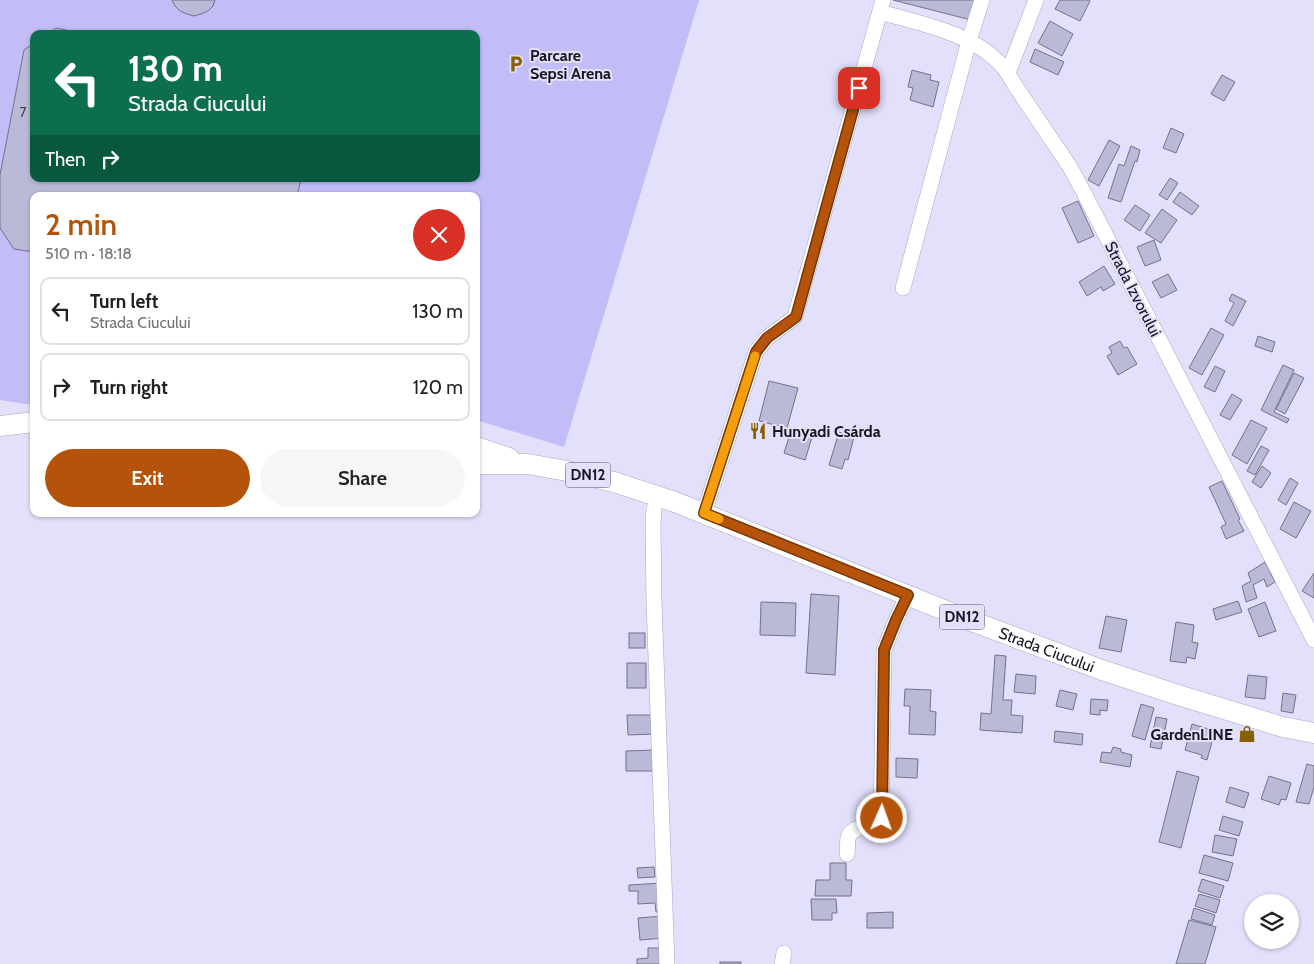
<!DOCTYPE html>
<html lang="en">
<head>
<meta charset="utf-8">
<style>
	body { margin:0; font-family:Cabin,sans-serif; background:#f6f6f6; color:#202124; height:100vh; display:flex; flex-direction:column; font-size:19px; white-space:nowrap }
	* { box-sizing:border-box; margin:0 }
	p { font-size:16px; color:#757577 }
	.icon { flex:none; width:28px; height:28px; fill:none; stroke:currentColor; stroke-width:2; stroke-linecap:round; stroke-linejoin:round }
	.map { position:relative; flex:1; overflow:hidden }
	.details { position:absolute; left:30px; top:192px; width:450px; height:325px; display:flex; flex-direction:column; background:#fff; border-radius:10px; box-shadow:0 1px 4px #0004 }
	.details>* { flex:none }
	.top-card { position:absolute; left:30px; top:30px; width:450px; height:152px; border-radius:10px; box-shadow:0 1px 4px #0004; background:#0b6e4f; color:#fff; overflow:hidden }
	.buttons { position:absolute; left:1244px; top:894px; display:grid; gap:10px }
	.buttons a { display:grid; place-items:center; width:55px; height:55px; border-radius:50%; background:#fff; box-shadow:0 1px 4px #0004; font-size:25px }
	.pin { position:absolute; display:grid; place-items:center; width:42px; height:42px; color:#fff; margin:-21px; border-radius:10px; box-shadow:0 2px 8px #0006 }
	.me { position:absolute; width:55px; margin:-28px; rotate:2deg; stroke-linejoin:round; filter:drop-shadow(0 0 4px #0008) }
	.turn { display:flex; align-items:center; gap:18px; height:105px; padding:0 15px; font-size:22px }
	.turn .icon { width:65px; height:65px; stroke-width:2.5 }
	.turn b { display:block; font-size:35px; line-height:42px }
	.then { display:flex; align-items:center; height:48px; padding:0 15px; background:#0003; gap:10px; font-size:19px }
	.round { display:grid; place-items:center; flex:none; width:52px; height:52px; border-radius:26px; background:#f6f6f6 }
	.headline { display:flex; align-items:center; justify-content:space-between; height:85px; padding:0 15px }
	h1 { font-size:30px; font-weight:600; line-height:38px; color:#b45309 }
	.button { display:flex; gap:10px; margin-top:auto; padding:10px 15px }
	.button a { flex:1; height:58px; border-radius:30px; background:#b45309; color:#fff; font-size:20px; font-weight:600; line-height:58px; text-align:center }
	.button a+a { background:#f6f6f6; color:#202124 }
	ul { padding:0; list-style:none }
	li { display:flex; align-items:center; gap:15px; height:68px; margin:0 10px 8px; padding:0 5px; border:2px solid #e0e0e0; border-radius:10px }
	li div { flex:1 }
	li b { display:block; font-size:19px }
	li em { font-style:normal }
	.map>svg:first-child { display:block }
</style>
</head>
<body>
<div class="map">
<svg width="1314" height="964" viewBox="0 0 1314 964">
	<rect width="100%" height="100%" fill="#e2e0fa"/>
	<path fill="#c2bcf7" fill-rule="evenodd" d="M0 0H699L564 447 476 420V196H34V403L26 404 0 400ZM34 34H476V179H34Z"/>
	<g fill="#bbb9d8" stroke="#73718d">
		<polygon points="172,0 215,0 213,6 208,11 201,14 194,16 187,14 180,11 175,6"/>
		<polygon points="893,0 975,0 971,20"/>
		<polygon points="1060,0 1088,0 1090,1 1080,21 1055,9"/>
		<polygon points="1050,21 1073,34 1062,56 1038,43"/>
		<polygon points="56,28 85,34 48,34"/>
		<polygon points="34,43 34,179 301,179 297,196 34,196 34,252 14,249 0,228 0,175 24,50"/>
		<polygon points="1035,49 1064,62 1058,75 1030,62"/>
		<polygon points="912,70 931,75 930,80 939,82 933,107 910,100 913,88 908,87"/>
		<polygon points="1222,75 1235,82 1224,101 1211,94"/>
		<polygon points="1171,128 1184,134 1176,153 1163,148"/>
		<polygon points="1109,140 1120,146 1099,186 1088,180"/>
		<polygon points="1131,146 1140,150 1137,162 1135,161 1121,202 1108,198 1119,164 1124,166"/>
		<polygon points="1170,178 1178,183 1167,200 1159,195"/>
		<polygon points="1180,192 1199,206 1192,215 1173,202"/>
		<polygon points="1078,201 1094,236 1078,243 1062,208"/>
		<polygon points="1135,205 1150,215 1140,231 1124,220"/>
		<polygon points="1162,209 1177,220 1161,243 1145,233"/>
		<polygon points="1154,240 1161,260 1145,266 1137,247"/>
		<polygon points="1104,266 1115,284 1103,291 1101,287 1087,296 1079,282"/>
		<polygon points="1168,274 1177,290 1161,298 1152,282"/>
		<polygon points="1232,294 1246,301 1233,326 1225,321 1234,303 1229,300"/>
		<polygon points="1211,328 1224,335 1202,375 1189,368"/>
		<polygon points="1258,336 1275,342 1272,352 1255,346"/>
		<polygon points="1120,341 1124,348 1127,347 1137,364 1118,375 1107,356 1112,353 1109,347"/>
		<polygon points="1283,365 1294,370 1274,412 1289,419 1287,423 1261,410"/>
		<polygon points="1215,366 1225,371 1215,392 1204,387"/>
		<polygon points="1294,373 1304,378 1285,414 1276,409"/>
		<polygon points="769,381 798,388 787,428 759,421"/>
		<polygon points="1232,394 1242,400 1230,420 1220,415"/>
		<polygon points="1251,420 1267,428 1247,464 1232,455"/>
		<polygon points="792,428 813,434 805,460 784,453"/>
		<polygon points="839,432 854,437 848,460 845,459 842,469 829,465"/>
		<polygon points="1261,446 1269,450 1255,475 1247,471"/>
		<polygon points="1262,466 1271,473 1261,488 1252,482"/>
		<polygon points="1290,478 1298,483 1286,505 1278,500"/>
		<polygon points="1222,481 1240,519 1238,520 1244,531 1226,539 1221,527 1226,524 1209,487"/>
		<polygon points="1294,502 1311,511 1296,538 1280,529"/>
		<polygon points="1265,562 1275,582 1267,587 1264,579 1253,585 1257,598 1246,602 1242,586 1251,581 1248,573"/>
		<polygon points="1314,573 1314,598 1302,591"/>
		<polygon points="811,594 839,596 835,675 806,673"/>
		<polygon points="1238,601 1242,612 1216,620 1213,609"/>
		<polygon points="761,602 796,603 795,636 760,635"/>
		<polygon points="1265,602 1276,631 1259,637 1248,609"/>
		<polygon points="1106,616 1127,620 1121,652 1099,648"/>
		<polygon points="1176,622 1194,625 1192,642 1198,643 1195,659 1187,657 1186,663 1170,661"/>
		<rect x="629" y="633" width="16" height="15"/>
		<polygon points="995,655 1006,656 1003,700 1012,700 1011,715 1023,716 1022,733 980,730 981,713 991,714"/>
		<rect x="627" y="663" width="19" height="25"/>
		<polygon points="1016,674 1036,676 1035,694 1014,692"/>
		<polygon points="1248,675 1267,677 1265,699 1245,697"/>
		<polygon points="905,689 931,690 930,711 936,712 935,735 909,734 910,706 904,706"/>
		<polygon points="1060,690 1077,694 1073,710 1056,706"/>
		<polygon points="1283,693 1296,695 1293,713 1281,711"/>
		<polygon points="1091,699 1108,700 1107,711 1100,710 1100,715 1090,714"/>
		<polygon points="1141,704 1154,708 1145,740 1132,736"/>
		<polygon points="627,715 655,715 655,734 628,735"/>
		<polygon points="1156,717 1167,719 1161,749 1150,747"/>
		<polygon points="1192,724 1215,731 1207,760 1201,758 1202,755 1185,750"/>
		<polygon points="1055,731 1083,734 1082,745 1054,742"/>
		<polygon points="1113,747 1121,749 1121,752 1132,755 1130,767 1100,762 1102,752 1111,753"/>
		<polygon points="655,750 656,771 626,771 626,751"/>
		<polygon points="896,758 918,759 917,778 896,777"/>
		<polygon points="1307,764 1314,766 1314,787 1309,804 1296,802"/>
		<polygon points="1177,771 1199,777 1181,848 1159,842"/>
		<polygon points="1269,776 1291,783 1286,800 1281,799 1279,805 1261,799"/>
		<polygon points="1230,787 1249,793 1244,808 1226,802"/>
		<polygon points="1223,816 1243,822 1239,836 1219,830"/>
		<polygon points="1215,835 1237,839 1233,856 1212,852"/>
		<polygon points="1204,855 1233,863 1228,881 1199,873"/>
		<polygon points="830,863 846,863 846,880 852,880 851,896 815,896 816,880 830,880"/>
		<polygon points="654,867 655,877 638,878 637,868"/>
		<polygon points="1202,879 1224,886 1220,898 1198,891"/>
		<polygon points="662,883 663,911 656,912 655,903 638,904 638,891 629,891 629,885"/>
		<polygon points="1199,894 1220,900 1216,913 1195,906"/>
		<polygon points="811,899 836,899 837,913 832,913 832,920 812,920"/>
		<polygon points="1194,908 1215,915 1212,925 1191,919"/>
		<polygon points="893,912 893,928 867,928 867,913"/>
		<polygon points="663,916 665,938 640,940 638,918"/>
		<polygon points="1189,920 1216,927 1205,964 1176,964"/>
		<polygon points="648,948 662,948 663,964 637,964 637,959 648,958"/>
		<rect x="720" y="962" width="21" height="2"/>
	</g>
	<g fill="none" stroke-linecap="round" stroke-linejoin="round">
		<g stroke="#a9a6c5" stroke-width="16">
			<g id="minor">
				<path d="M880 12C921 24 974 33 1003 67 1008 73 1012 80 1016 87L1070 167 1083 191 1314 640"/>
				<polyline points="1008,73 1036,0"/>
				<polyline points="903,288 969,41 982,0"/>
				<polyline points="654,509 653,524 654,602 667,964"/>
				<polyline points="704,513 756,352 767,338 795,317 883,0"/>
				<path d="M847 854C848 849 847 843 848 838 851 825 872 827 881 818L884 650 896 620 908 595"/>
				<polyline points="782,964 784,953"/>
			</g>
		</g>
		<g stroke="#a9a6c5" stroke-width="21">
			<g id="major">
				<polyline points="0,426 34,422"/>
				<polyline points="476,447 509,458"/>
				<path id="s1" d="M476 464H528L567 471 614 482 675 502 974 622 1102 670 1178 695 1283 727 1314 733"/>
			</g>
		</g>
		<use href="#minor" stroke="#fff" stroke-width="15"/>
		<use href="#major" stroke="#fff" stroke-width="20"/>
	</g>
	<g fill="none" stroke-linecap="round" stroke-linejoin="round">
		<g stroke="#753606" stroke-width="12">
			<polyline id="route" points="859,88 796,317 767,338 756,352 704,513 908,595 896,620 884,650 882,818"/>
		</g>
		<use href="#route" stroke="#b45309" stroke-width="9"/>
		<polyline stroke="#f59e0b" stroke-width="9" points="719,519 704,513 755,356"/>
	</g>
	<defs>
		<g id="parking-bare" transform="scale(1.35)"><path d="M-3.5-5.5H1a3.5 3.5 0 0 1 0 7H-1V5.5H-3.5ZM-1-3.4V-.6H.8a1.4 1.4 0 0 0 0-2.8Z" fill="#896000" stroke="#e2e0fa" stroke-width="2.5" paint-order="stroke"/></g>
		<g id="restaurant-bare" transform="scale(1.35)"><path d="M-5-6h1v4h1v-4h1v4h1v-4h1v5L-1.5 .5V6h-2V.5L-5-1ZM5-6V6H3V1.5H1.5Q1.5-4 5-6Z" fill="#896000" stroke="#e2e0fa" stroke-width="2.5" paint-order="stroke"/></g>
		<g id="shop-bare" transform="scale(1.35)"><path d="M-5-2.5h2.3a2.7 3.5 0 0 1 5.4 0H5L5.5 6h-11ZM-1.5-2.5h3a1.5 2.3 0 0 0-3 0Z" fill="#896000" stroke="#e2e0fa" stroke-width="2.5" paint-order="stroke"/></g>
	</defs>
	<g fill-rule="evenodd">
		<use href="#parking-bare" x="516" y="64"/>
		<use href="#restaurant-bare" x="758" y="431"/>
		<use href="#shop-bare" x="1247" y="734"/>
	</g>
	<g text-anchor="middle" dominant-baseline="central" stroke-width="4" stroke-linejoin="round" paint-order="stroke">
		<g font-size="14" fill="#413f50">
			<text x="23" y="112">7</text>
		</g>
		<g fill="#e2e0fa" stroke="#555363" stroke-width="1">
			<rect x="565.5" y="462.5" width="45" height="25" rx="4"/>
			<rect x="939.5" y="604.5" width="45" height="25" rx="4"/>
		</g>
		<g font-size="15" font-weight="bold" fill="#181622">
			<text x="588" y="475">DN12</text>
			<text x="962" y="617">DN12</text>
		</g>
		<g font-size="16" font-weight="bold" fill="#181622" stroke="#e2e0fa" text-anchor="start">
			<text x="530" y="55">Parcare<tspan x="530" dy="18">Sepsi Arena</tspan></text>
			<text x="772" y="431">Hunyadi Csárda</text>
			<text x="1233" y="734" text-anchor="end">GardenLINE</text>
		</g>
		<g font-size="16" fill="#181622" stroke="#e2e0fa">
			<text transform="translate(1133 289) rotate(63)">Strada Izvorului</text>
			<text stroke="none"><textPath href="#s1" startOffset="604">Strada Ciucului</textPath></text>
		</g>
	</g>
</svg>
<div class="buttons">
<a><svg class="icon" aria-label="layers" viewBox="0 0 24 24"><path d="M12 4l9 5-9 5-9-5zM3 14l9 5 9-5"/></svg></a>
</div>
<div class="pin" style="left:859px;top:88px;background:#d93025"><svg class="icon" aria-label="arrive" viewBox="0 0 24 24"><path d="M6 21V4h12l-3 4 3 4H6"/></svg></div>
<svg class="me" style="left:882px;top:818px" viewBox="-20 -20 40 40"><circle r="17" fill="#b45309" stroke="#fff" stroke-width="3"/><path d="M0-11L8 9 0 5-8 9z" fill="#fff"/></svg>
<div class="top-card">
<div class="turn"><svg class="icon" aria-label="left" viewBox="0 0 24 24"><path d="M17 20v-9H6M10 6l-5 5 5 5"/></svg><div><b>130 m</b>Strada Ciucului</div></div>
<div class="then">Then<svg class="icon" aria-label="right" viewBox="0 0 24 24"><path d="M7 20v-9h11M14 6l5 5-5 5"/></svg></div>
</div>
<section class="details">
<div class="headline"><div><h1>2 min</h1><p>510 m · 18:18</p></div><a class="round" style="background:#d93025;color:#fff"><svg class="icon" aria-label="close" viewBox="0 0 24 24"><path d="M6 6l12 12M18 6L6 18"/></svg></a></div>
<ul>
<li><svg class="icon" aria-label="left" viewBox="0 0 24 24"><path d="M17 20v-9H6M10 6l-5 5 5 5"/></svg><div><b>Turn left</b><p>Strada Ciucului</p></div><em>130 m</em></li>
<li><svg class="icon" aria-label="right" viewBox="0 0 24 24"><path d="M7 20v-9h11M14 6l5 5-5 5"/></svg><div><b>Turn right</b></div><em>120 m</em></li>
</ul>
<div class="button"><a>Exit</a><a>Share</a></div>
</section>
</div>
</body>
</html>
